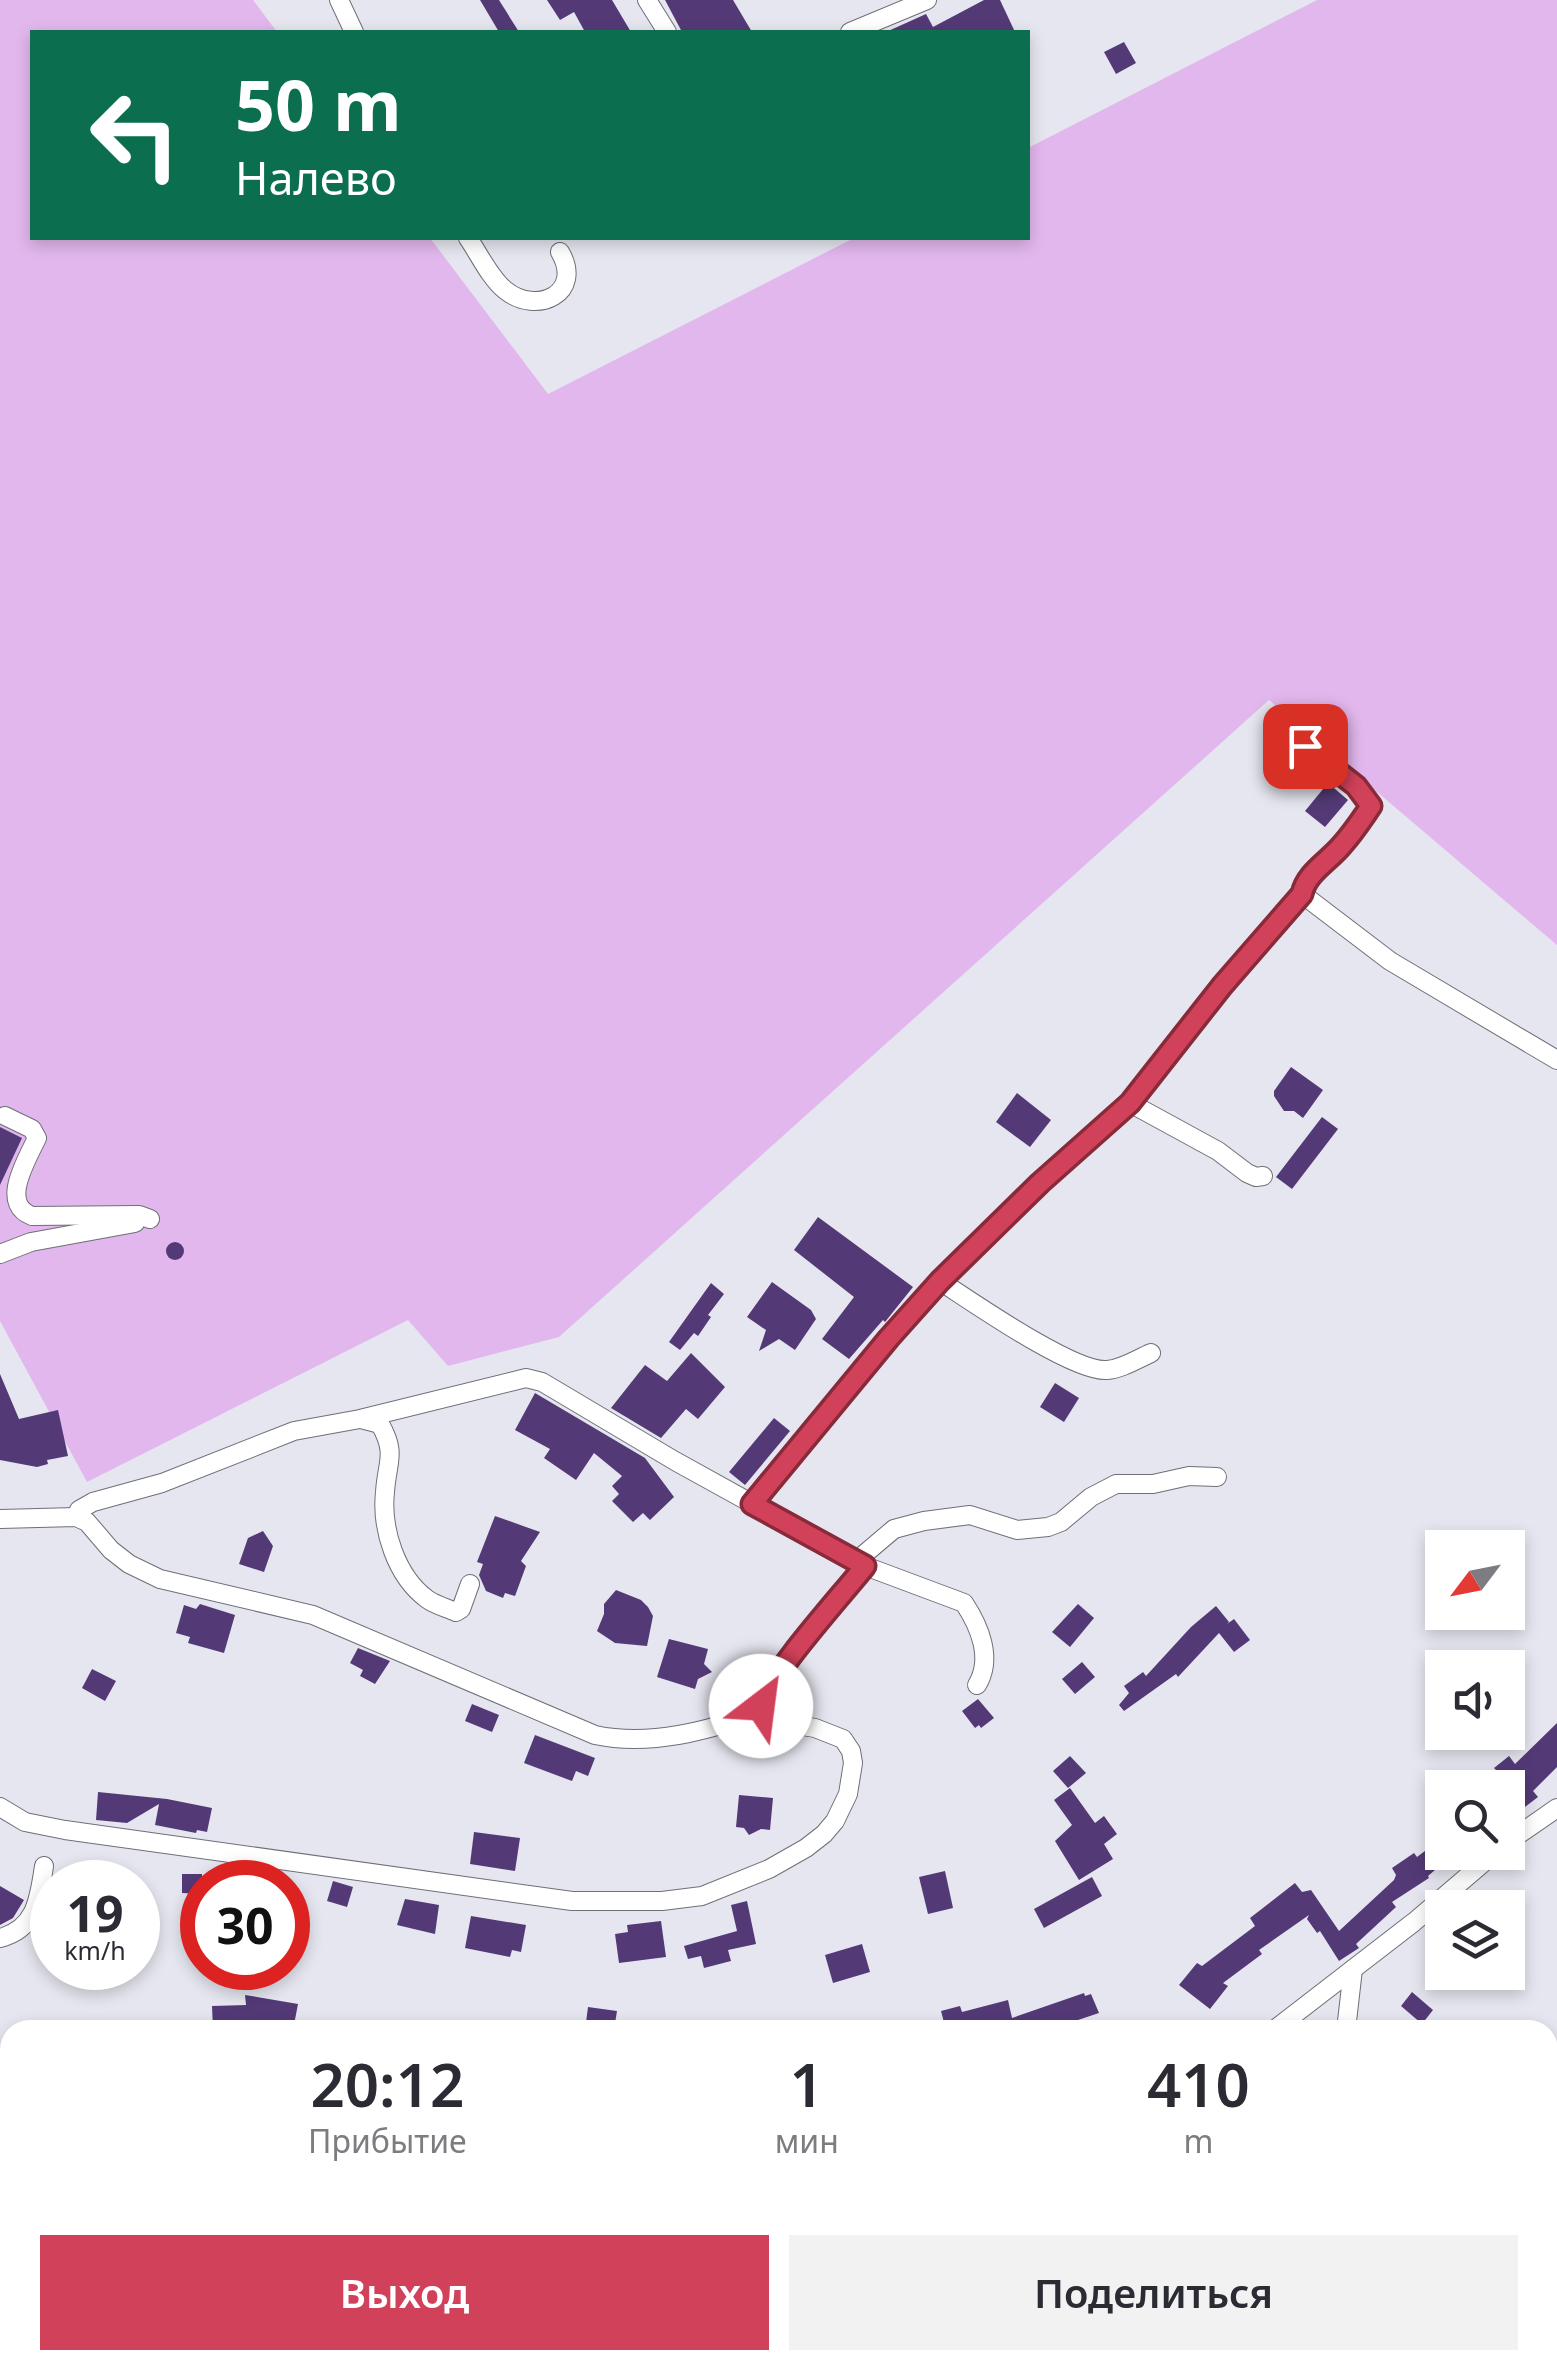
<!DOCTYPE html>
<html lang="ru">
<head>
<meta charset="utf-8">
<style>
	body { margin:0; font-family:"Noto Sans",sans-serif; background:#f2f2f3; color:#2b2b33; height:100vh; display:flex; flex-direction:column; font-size:38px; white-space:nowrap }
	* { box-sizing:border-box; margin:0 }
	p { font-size:32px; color:#7c7c81 }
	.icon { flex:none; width:55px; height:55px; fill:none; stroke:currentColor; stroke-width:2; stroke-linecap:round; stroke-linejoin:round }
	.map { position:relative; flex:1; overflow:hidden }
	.sheet { position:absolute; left:0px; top:2020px; width:1558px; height:350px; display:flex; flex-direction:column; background:#fff; border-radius:30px 30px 0 0; box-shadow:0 5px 15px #0003 }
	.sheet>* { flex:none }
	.banner { position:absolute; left:30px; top:30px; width:1000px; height:210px; border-radius:0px; box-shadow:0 5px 15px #0003; background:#0b6e4f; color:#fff; overflow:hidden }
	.needle { width:65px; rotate:238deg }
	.tools { position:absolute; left:1425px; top:1530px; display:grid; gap:20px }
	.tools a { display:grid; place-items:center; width:100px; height:100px; border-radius:0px; background:#fff; box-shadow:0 5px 15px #0003; font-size:50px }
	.speed { position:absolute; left:30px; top:1860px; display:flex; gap:20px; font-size:50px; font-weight:700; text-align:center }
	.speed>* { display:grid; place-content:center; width:130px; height:130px; border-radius:50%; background:#fff; box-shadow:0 5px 15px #0003; line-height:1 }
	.speed small { font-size:25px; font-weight:400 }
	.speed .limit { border:15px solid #d22; background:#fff; color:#111 }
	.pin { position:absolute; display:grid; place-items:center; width:85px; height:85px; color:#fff; margin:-42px; border-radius:20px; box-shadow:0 5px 15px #0006 }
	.me { position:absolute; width:110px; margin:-55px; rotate:30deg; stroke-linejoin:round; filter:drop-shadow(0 0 8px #0008) }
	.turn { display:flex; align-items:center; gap:35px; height:210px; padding:0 40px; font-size:45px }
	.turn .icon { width:130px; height:130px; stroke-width:2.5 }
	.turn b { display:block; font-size:70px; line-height:85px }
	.eta { display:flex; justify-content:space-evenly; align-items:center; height:170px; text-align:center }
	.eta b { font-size:60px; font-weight:600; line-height:70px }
	.primary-button { display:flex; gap:20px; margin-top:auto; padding:20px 40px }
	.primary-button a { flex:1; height:115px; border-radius:0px; background:#d1415a; color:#fff; font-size:40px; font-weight:600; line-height:115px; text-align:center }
	.primary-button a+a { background:#f2f2f3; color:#2b2b33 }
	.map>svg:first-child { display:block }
</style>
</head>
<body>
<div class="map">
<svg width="1557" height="2370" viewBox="0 0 1557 2370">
	<rect width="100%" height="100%" fill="#e6e6f0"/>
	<polygon fill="#e2b7ed" points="0,0 253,0 277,32 32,32 32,238 430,238 548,394 854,238 1028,238 1028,148 1317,0 1557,0 1557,945 1269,700 559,1337 448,1366 408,1320 87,1482 0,1321"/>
	<g fill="#533a77">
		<polygon points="480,0 499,0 519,32 499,32"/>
		<polygon points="547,0 612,0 631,32 585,32 574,12 560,20"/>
		<polygon points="665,0 733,0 752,32 682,32"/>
		<polygon points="984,0 1000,0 1015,32 886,32 926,14 933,27"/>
		<polygon points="1124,42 1136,63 1116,74 1104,52"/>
		<polygon points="1328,783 1348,800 1325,827 1305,811"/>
		<polygon points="1291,1067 1323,1090 1303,1118 1294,1111 1284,1111 1274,1096 1274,1091"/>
		<polygon points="1017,1093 1051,1120 1030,1147 996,1122"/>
		<polygon points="1322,1117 1338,1129 1292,1189 1276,1177"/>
		<polygon points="0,1127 22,1138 0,1185"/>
		<polygon points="818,1217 913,1287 885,1322 883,1320 849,1359 822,1339 854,1297 794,1250"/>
		<circle cx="175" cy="1251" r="9"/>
		<polygon points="772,1282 811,1310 816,1319 795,1350 779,1339 759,1351 766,1330 747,1317"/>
		<polygon points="711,1283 724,1294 708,1315 711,1317 698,1336 694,1333 680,1350 669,1342"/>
		<polygon points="691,1353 725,1387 698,1419 686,1409 661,1438 611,1408 645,1365 667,1381"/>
		<polygon points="0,1374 19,1419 58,1410 68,1456 47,1460 48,1464 37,1467 0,1460"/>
		<polygon points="1055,1383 1079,1398 1064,1422 1040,1407"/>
		<polygon points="535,1393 645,1458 674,1497 650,1520 643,1513 633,1522 612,1501 619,1494 612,1486 622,1476 594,1453 576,1480 544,1458 550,1449 515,1430"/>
		<polygon points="774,1418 790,1431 745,1485 729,1472"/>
		<polygon points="495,1516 540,1532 521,1561 526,1566 515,1596 505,1593 503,1598 486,1591 479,1575 483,1564 477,1562"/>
		<polygon points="263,1531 273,1546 264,1572 239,1564 248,1538"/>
		<polygon points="616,1590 641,1600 648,1607 653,1616 647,1646 615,1643 597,1631 604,1614 604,1604"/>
		<polygon points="200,1604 235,1615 224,1653 188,1643 190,1637 176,1633 184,1605 196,1609"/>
		<polygon points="1078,1604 1094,1618 1070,1647 1052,1632"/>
		<polygon points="1216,1606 1229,1622 1227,1624 1234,1619 1250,1640 1234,1652 1219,1633 1178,1677 1176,1674 1124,1711 1119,1705 1129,1693 1124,1686 1143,1672 1146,1676 1191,1627"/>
		<polygon points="669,1639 708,1649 704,1664 712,1672 698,1679 695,1689 657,1677"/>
		<polygon points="358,1648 390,1661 375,1684 360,1676 363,1670 350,1663"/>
		<polygon points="1082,1662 1095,1677 1075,1694 1062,1679"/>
		<polygon points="92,1669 116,1681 105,1701 82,1688"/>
		<polygon points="978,1699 994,1718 981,1728 979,1725 975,1728 962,1711"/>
		<polygon points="472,1704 499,1715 492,1732 465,1721"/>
		<polygon points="1557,1723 1557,1767 1533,1791 1538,1797 1521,1810 1508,1793 1508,1788 1504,1788 1495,1776 1499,1773 1494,1768 1509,1756 1515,1764"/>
		<polygon points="535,1735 595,1758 588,1776 576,1771 572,1781 524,1763"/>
		<polygon points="1070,1756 1086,1773 1068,1788 1053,1771"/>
		<polygon points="1070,1788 1095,1823 1104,1816 1117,1834 1104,1844 1113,1859 1079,1880 1055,1841 1072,1825 1054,1800"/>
		<polygon points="98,1792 167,1799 212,1808 207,1832 197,1830 196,1833 155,1825 159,1804 127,1823 96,1820"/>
		<polygon points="739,1795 773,1798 770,1830 761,1829 749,1835 744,1828 736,1827"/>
		<polygon points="474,1832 520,1838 515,1871 470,1864"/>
		<polygon points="1442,1838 1442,1864 1428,1876 1429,1878 1392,1902 1396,1907 1356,1944 1359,1948 1339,1961 1320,1931 1317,1933 1307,1919 1309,1915 1259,1950 1262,1954 1223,1983 1228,1986 1210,2009 1179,1985 1197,1963 1202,1966 1255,1926 1250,1918 1295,1883 1302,1892 1311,1890 1339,1931 1394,1880 1396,1875 1392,1868 1414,1853 1417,1857"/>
		<polygon points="945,1871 953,1908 928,1914 919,1877"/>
		<polygon points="182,1874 202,1874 202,1894 182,1893"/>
		<polygon points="1092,1877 1102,1896 1044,1928 1034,1909"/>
		<polygon points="333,1881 353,1887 347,1907 327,1901"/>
		<polygon points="0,1886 24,1900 13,1918 0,1925"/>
		<polygon points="405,1899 439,1905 435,1934 397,1925"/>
		<polygon points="747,1901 756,1944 728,1950 731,1961 704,1968 701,1956 688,1959 684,1946 737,1931 731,1905"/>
		<polygon points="471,1916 526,1925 521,1952 512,1950 510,1957 465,1948"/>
		<polygon points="661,1921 666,1957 619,1963 615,1934 628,1932 627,1925"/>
		<polygon points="862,1944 870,1972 833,1983 825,1955"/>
		<polygon points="1412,1992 1433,2010 1422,2024 1401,2006"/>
		<polygon points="1084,1993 1085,1996 1091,1994 1099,2013 1048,2030 946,2030 941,2011 960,2006 962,2012 1008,2000 1012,2018"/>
		<polygon points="245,1995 298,2004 293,2030 213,2030 212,2006 246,2005"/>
		<polygon points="588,2007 617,2011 614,2030 585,2030"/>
	</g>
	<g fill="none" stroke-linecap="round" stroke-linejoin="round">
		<g stroke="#6e6f77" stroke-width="20">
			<g id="minor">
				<polyline points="339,0 354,32"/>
				<polyline points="647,0 667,32"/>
				<polyline points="850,32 927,0"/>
				<path d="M468 238C479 254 490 278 505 290 537 316 584 293 560 252"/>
				<polyline points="1302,894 1390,961 1557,1060"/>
				<polyline points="1130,1103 1218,1151 1247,1173 1256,1177 1263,1176"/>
				<path d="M5 1116 32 1129 37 1138C25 1163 0 1204 32 1216L139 1215 150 1219"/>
				<polyline points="0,1254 31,1242 135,1223"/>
				<path d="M940 1281C971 1301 1074 1373 1107 1370 1122 1369 1137 1359 1151 1353"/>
				<path d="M361 1419 380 1424C397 1454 387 1461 385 1492 381 1529 396 1576 427 1599 435 1605 447 1608 456 1612L461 1609 470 1584"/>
				<polyline points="752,1504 889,1338 940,1281 1040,1183 1130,1103 1286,910 1302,894 1308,879 1340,848 1371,806 1356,786 1305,746"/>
				<path d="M0 1519 76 1517 87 1522 111 1550 129 1564 160 1579 313 1615 595 1735C651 1747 708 1730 761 1713"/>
				<polyline points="855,1562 894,1529 924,1521 970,1515 1017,1530 1048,1527 1061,1522 1091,1497 1116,1484 1153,1484 1189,1476 1217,1477"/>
				<path d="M865 1566 964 1603C980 1627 993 1659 977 1685"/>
				<path d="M0 1807 25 1822 65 1830 572 1901H662L702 1896 769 1869 806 1848 824 1834 835 1821 848 1794 853 1763 851 1751 843 1739 815 1728 778 1722 761 1713C761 1681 842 1596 865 1566L675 1461 542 1382 526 1378 360 1419 294 1431 162 1483 93 1502 79 1510 76 1517"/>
				<polyline points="1508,1842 1557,1808"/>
				<path d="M0 1938C36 1929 39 1899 44 1866"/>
				<polyline points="1274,2030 1414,1922 1496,1852"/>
				<polyline points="1346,2030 1353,1969"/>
				<polyline points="0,2098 10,2093"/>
				<polyline points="0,2334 10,2333"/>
				<polyline points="405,2370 419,2360"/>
				<polyline points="862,2370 870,2360"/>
			</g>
		</g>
		<use href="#minor" stroke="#fff" stroke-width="18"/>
	</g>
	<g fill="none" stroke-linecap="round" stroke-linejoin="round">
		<g stroke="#882a3a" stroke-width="25">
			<path id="route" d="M761 1706C768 1676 842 1595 865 1566L752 1504 889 1338 940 1281 1040 1183 1130 1103 1222 986 1302 894C1306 873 1329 861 1342 845 1353 833 1362 819 1371 806L1356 786 1305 746"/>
		</g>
		<use href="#route" stroke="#d1415a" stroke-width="18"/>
	</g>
</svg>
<div class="tools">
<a><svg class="needle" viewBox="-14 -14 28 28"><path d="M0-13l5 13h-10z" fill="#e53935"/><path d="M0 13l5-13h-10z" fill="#7c7c81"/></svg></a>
<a><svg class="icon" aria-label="sound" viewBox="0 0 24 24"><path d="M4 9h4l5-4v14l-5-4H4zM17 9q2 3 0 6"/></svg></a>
<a><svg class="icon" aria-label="search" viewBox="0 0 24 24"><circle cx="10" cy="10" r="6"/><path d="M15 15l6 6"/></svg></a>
<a><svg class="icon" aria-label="layers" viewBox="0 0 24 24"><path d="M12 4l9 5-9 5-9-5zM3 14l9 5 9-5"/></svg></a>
</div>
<div class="speed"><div>19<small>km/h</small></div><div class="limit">30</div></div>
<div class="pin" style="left:1305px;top:746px;background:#d93025"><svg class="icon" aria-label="arrive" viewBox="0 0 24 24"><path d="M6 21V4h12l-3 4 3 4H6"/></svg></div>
<svg class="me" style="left:761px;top:1706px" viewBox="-20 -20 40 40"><circle r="19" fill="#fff"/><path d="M0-13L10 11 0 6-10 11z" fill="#d1415a"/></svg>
<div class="banner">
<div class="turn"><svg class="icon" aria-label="left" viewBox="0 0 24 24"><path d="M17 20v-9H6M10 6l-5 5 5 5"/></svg><div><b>50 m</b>Налево</div></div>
</div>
<section class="sheet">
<div class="eta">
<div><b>20:12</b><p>Прибытие</p></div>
<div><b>1</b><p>мин</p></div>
<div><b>410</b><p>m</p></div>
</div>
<div class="primary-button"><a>Выход</a><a>Поделиться</a></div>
</section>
</div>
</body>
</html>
